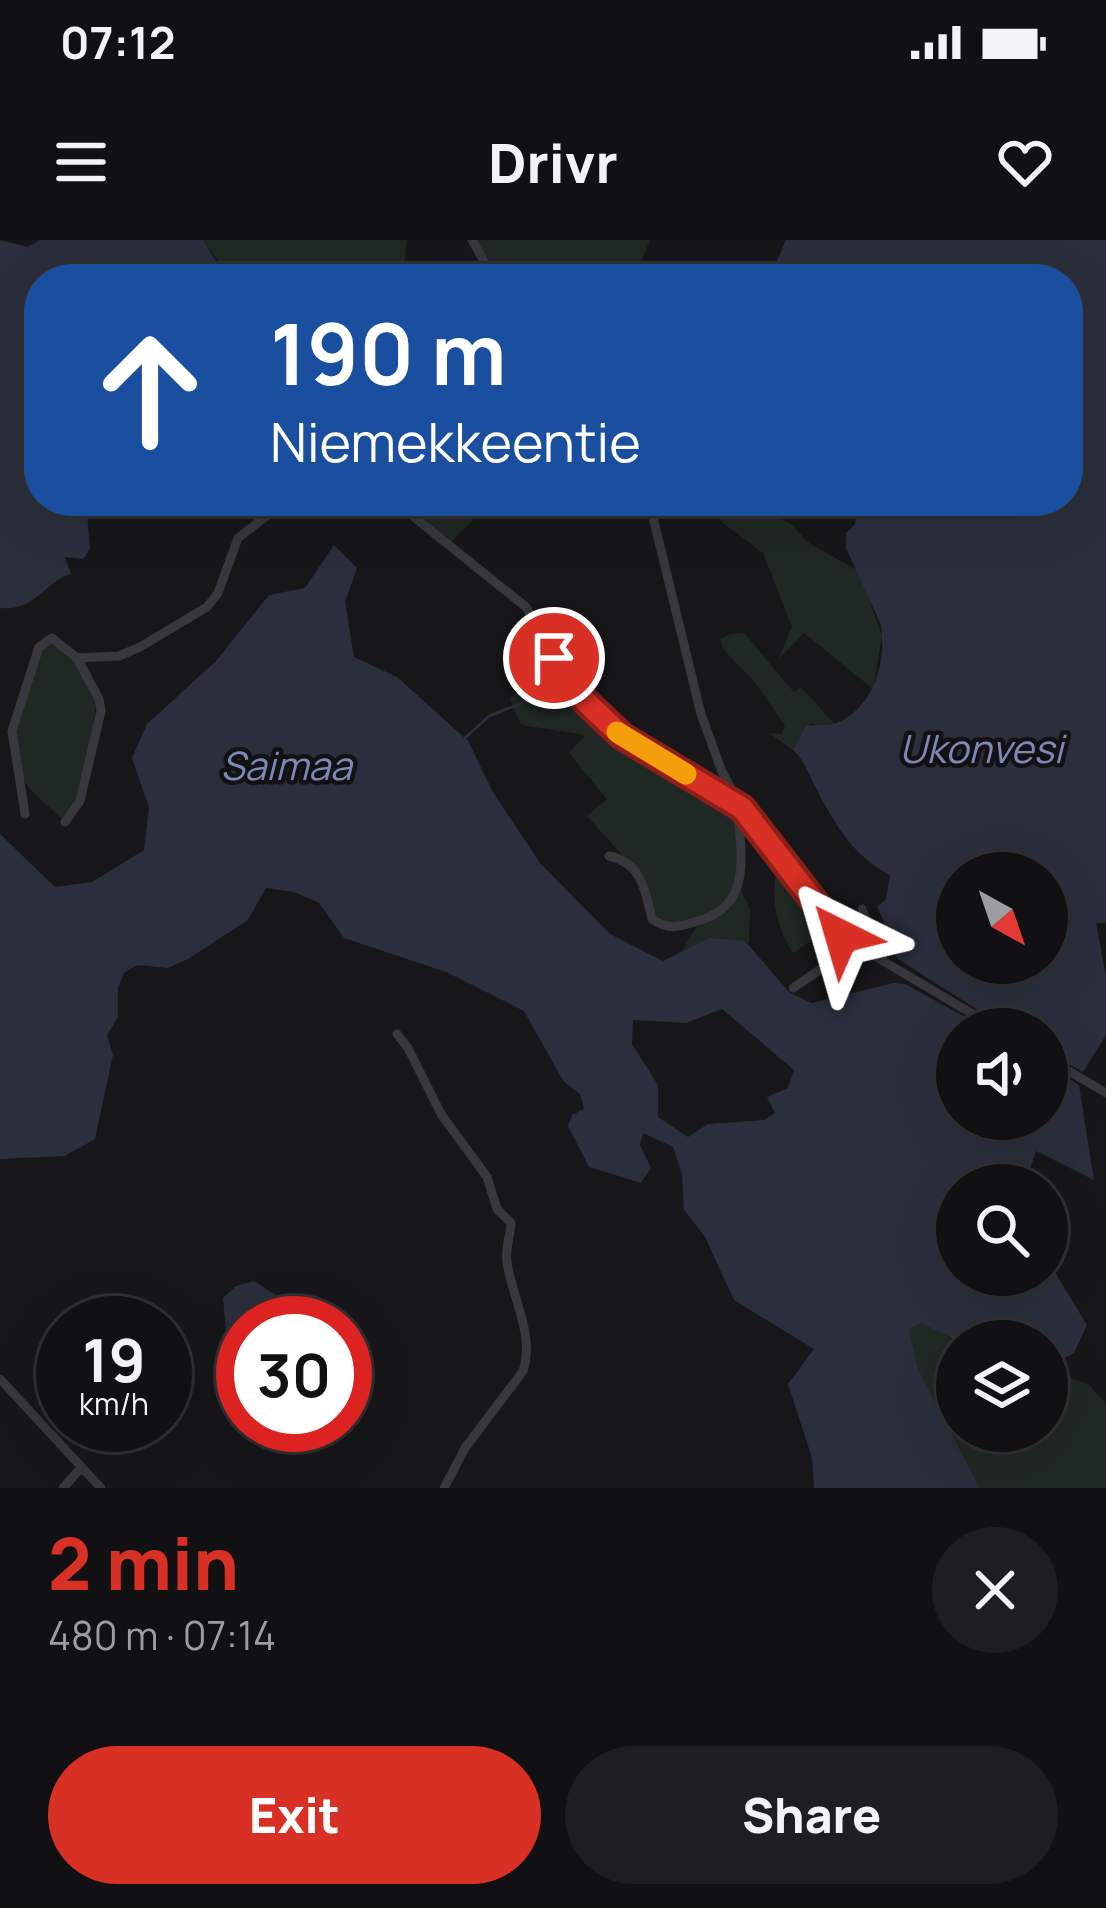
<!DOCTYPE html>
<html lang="en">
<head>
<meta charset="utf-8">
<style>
	body { margin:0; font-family:Manrope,sans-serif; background:#1e1e20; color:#f1f3f6; height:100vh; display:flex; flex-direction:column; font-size:45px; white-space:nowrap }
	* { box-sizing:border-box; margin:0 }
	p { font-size:39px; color:#9c9d9f }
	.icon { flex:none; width:66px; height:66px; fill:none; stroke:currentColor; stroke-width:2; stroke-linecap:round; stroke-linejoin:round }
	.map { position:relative; height:1248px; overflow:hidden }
	.panel { display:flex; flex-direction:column; background:#111012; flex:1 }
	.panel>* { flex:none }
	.top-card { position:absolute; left:24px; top:24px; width:1059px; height:252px; border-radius:48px; box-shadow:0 12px 48px #0002,0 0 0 3px #303032; background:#1a4fa0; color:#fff; overflow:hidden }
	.needle { width:78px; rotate:140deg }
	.controls { position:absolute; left:936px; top:612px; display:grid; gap:24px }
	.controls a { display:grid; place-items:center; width:132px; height:132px; border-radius:50%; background:#111012; box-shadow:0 12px 48px #0002,0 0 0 3px #303032; font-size:60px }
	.speed { position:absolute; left:36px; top:1056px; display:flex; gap:24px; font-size:60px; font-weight:700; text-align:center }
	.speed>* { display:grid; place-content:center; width:156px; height:156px; border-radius:50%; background:#111012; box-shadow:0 12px 48px #0002,0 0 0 3px #303032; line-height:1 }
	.speed small { font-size:30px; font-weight:400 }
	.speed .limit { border:18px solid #d22; background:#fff; color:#111 }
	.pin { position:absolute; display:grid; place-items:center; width:102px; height:102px; color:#fff; margin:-51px; border:6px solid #fff; border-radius:50%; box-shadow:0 3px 12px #0007 }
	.me { position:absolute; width:132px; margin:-66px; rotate:320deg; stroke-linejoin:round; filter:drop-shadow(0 0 9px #0008) }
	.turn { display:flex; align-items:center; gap:42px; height:252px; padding:0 48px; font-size:54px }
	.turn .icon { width:156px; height:156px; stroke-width:2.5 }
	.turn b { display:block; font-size:84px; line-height:102px }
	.round { display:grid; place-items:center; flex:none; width:126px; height:126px; border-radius:63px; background:#1e1e20 }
	.headline { display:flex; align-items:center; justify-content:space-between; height:204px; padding:0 48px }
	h1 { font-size:72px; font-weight:800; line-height:90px; color:#d93025 }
	.button { display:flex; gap:24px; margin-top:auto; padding:24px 48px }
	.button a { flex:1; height:138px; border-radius:72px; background:#d93025; color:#fff; font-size:48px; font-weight:800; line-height:138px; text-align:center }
	.button a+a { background:#1e1e20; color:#f1f3f6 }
	.status { display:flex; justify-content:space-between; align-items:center; height:84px; padding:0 60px; background:#111012; direction:ltr }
	.status svg { height:33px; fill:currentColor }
	header { display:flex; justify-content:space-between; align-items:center; height:156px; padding:0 48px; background:#111012; font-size:54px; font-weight:800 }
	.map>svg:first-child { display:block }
</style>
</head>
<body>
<div class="status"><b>07:12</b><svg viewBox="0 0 49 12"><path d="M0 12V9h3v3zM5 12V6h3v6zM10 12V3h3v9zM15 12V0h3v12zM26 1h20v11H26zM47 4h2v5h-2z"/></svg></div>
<header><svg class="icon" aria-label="menu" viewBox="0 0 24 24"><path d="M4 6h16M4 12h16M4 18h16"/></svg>Drivr<svg class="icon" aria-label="heart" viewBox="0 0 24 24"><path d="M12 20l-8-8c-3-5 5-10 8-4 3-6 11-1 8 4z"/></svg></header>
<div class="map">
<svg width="1106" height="1248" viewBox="0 0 1106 1248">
	<rect width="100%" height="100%" fill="#171618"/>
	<g fill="#202823">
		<polygon points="203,0 407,0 402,39 231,39"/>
		<polygon points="472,0 650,0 634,39 494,39"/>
		<polygon points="412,261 493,261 448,304 404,269"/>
		<polygon points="694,261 747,261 793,285 806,301 860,332 882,396 873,449 804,393 778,419 792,387 763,313"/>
		<polygon points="744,393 794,452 801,447 834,483 823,487 811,483 793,510 769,493 781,494 785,486 756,444 724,410 720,400 730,394"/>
		<path d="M46 399C101 434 101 450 89 510 84 538 81 559 65 582 52 569 35 556 25 542 0 502 32 439 46 399Z"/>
		<polygon points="556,421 610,486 742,568 750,582 742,592 741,650 750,669 749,703 709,698 681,712 700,681 679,688 652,679 634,628 587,576 607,559 569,513 585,495 521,485 510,458"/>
		<path d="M778 618 852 708 823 731 837 708 834 700 813 699 793 713C773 682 771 653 778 618Z"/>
		<polygon points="921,1083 958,1101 957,1191 1047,1191 1047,1129 1088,1144 1106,1163 1106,1248 980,1248 918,1129 908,1088"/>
	</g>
	<g fill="#2b2f3d" fill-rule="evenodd">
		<path d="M0 0 28 7 40 0H203L227 39H39V261H86L90 309 83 319 65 317 71 334C45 341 35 372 0 368Z"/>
		<path d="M786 0H1106V683H1096L1106 737V795L1083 832 1047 812V789H1007L898 719C887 704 887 684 877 667L886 659 890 635C852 616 832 580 813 542 807 530 803 519 793 510L806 486C818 484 831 487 843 480 876 461 886 420 881 385L846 308V293L855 284 859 261H1068V39H769ZM1047 633V723H957V633Z"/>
		<path d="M334 305 357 328 345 362 354 417 397 437 468 501 493 552 540 623 610 694 663 721 709 698 745 701 790 753 812 763 894 743 905 744 987 789H957V879H1047V825L1079 845 1094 940 1036 911 1025 945H957V1035H1047V1019L1087 1085 1074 1113 1047 1128V1101H958L921 1083 909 1089 918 1129 980 1248H814L812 1218 788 1144 814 1109 734 1060 705 997 684 970 682 934 673 907 643 893 640 905 651 928 641 943 589 927 568 886 572 875 584 869 580 854 564 842 524 771 446 732 344 698 319 663 294 652 266 648 248 680 188 719 168 728 137 725 124 733 118 748V777L107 795 113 815 95 899 65 916 0 919V594L55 647 92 642 144 610 149 567 132 518 147 484 216 421 269 355 305 348ZM722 769 794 830 788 848 767 857 775 873 764 880 708 884 688 897 658 877V845L632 804 633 780 686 783Z"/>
		<polygon points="254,1041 280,1058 296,1083 243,1083 243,1140 227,1102 223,1058 236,1046"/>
	</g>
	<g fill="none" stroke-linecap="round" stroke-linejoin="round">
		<g stroke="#2b2f3d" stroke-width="3">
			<polyline points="531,455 561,432"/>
			<polyline points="465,498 489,476 570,444"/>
		</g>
		<g stroke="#38373d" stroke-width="9">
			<polyline points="472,0 494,39"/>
			<path d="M394 261 526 367 558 424 610 486 742 568C737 580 739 583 740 596 744 637 740 669 698 681 679 687 669 691 652 679 645 650 642 623 609 616"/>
			<polyline points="649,261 701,474 722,532 750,582 841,696 998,789"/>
			<polyline points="25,574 12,491 39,407 52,398 77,418 119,416 140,407 207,367 218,353 238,298 286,261"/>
			<polyline points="65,582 80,561 101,471 99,459 77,418"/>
			<polyline points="862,669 883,721"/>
			<polyline points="793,748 856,705"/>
			<path d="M397 794 408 808 441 874 487 937 497 969 511 983C510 997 505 1008 507 1022 512 1058 535 1095 523 1131L465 1208 444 1248"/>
			<polyline points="1047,818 1106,853"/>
			<polyline points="0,1139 101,1248"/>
			<polyline points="63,1248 81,1228"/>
		</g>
	</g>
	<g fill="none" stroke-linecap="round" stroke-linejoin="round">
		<g stroke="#8d1f18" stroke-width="30">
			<polyline id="route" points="554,418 586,462 622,496 742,568 841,696"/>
		</g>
		<use href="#route" stroke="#d93025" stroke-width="21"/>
		<polyline stroke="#f59e0b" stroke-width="21" points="617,492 686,534"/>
	</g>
	<g text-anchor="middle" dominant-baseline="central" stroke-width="9" stroke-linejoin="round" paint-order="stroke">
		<g font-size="39" font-style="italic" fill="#7d88b5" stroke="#121113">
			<text x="981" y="508">Ukonvesi</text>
			<text x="286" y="525">Saimaa</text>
		</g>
	</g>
</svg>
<div class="controls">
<a><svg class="needle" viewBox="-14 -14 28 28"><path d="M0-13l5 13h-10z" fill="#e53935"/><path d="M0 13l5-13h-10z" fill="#9c9d9f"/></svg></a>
<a><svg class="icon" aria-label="sound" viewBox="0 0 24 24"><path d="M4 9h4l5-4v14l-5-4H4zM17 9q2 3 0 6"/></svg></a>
<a><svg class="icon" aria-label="search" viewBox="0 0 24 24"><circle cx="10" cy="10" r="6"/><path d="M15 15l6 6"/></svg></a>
<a><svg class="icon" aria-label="layers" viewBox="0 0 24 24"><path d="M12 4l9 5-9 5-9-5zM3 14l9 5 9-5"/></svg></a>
</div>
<div class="speed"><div>19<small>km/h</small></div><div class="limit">30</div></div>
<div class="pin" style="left:554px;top:418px;background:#d93025"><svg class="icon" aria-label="arrive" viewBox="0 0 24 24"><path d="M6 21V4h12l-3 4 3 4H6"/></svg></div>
<svg class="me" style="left:841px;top:696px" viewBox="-20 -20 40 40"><path d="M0-17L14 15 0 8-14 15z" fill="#d93025" stroke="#fff" stroke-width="4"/></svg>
<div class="top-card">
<div class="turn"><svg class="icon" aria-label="ahead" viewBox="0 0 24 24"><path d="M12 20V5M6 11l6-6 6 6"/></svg><div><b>190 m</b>Niemekkeentie</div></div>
</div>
</div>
<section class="panel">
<div class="headline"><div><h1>2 min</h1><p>480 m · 07:14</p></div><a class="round"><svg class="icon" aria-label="close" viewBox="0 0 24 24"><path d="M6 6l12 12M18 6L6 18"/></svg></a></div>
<div class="button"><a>Exit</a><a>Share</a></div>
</section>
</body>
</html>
